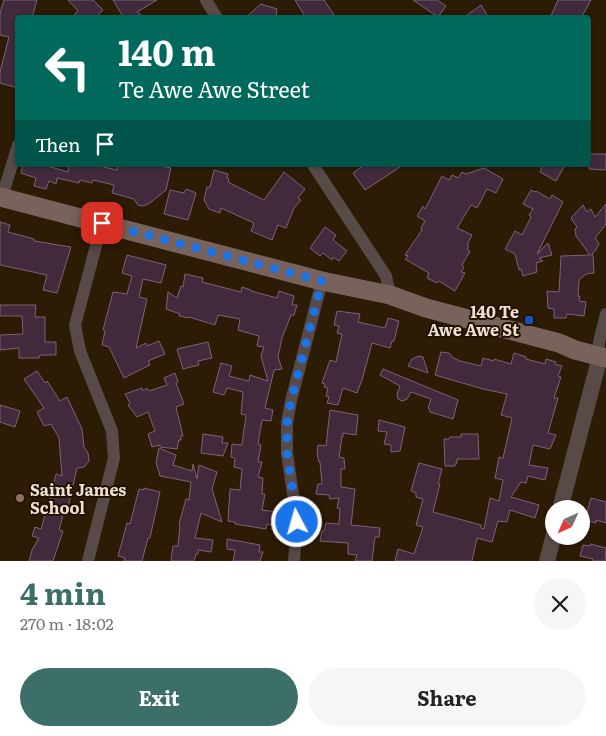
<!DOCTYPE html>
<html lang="en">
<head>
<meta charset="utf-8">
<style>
	body { margin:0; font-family:Literata,serif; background:#f6f6f6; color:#222; height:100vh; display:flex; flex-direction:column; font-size:19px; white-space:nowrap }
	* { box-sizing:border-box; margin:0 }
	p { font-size:16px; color:#767676 }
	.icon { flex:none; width:28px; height:28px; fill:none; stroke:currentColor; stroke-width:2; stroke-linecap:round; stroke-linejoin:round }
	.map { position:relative; height:561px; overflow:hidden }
	.details { display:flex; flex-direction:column; background:#fff; flex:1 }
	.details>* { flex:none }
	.banner { position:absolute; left:15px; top:15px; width:576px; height:152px; border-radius:5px; box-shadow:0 1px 4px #0004; background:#00695c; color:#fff; overflow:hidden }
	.needle { width:32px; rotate:225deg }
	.fabs { position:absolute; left:545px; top:500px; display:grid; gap:10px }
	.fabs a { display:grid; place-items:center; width:45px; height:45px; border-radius:50%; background:#fff; box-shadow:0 1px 4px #0004; font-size:25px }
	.pin { position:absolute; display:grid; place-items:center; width:42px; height:42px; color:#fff; margin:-21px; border-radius:10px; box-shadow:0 2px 8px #0006 }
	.me { position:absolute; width:55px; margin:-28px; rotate:354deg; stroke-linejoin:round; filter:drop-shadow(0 0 4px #0008) }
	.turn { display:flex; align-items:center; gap:18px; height:105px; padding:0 20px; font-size:22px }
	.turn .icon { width:65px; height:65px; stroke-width:2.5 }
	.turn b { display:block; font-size:35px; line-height:42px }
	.then { display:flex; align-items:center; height:48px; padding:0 20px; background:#0003; gap:10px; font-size:19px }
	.round { display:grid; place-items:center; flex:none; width:52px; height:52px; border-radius:26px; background:#f6f6f6 }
	.headline { display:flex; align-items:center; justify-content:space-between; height:85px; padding:0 20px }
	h1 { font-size:30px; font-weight:700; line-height:38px; color:#3b6f68 }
	.primary-button { display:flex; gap:10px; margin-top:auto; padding:10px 20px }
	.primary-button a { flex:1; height:58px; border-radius:30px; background:#3b6f68; color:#fff; font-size:20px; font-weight:700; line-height:58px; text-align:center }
	.primary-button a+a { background:#f6f6f6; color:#222 }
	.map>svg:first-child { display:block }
</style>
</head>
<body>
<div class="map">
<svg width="606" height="561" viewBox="0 0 606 561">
	<rect width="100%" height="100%" fill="#2c1b05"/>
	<g fill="#402a3c" stroke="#7c6377">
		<polygon points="4,0 37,0 32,18 18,18 18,88 0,83 0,72 9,37 0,35 0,13"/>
		<polygon points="68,0 93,0 103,10 95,18 71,18 78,11"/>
		<polygon points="113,0 157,0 137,12 145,18 124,18"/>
		<polygon points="295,0 324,0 336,18 306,18"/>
		<polygon points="413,0 437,0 446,6 438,17"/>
		<polygon points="558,0 591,0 581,18 550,18"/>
		<polygon points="261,4 277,9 276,18 245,18"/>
		<polygon points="481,5 489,18 463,18"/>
		<polygon points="589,154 606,154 606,170 589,169"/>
		<polygon points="23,165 44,165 68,172 69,165 95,165 117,170 118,165 156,165 171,168 166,190 150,203 143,206 138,205 134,199 112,193 114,185 93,180 92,183 80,180 79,183 57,178 56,184 49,181 46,189 34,186 36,178 21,173"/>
		<polygon points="364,165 403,165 365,190 353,173"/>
		<polygon points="543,165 565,165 556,181 540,172"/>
		<polygon points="484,168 503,179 496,193 487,189 477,208 471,205 457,228 472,235 467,245 469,246 467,249 470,251 462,265 464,267 461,272 465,273 455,291 439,281 437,283 427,278 429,273 405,259 408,256 405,255 422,230 421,228 425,221 417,216 423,206 425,209 442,176 449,180 452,175 458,178 462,172 466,174"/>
		<polygon points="214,170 228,174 227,178 229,179 228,182 264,200 284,172 305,189 298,198 301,200 294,208 286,228 278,225 272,240 251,231 254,223 221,208 220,213 209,209 204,200 207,187 210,187"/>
		<polygon points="186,189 196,193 188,220 164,214 170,190 184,193"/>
		<polygon points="531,190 535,192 536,191 550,199 552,195 563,202 537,254 548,243 552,255 539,258 543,261 536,263 537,272 523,276 521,269 519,270 515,254 505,249 515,231 522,235 531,217 529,215 533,209 523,204"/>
		<polygon points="606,204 606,224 595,238 599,243 596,250 591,255 593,255 594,273 586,274 579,280 578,296 580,296 579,301 586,302 584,316 567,314 566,318 554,318 554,309 548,308 547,291 559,292 561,256 590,255 576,236 575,229 577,227 571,218 583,205 587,212 591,209 595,217"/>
		<polygon points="0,222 10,225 8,232 34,239 34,241 71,247 57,293 43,290 47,275 0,265"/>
		<polygon points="325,227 336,235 333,240 347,251 339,261 333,257 332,260 323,253 320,256 310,248"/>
		<polygon points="127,255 166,265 161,283 143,279 139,297 147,299 136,348 146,343 147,346 159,341 165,354 148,361 150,365 124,378 109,347 102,345 105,331 103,330 113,292 127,294 132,276 122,273"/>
		<polygon points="185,274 203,278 202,282 241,292 242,287 251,290 251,291 277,298 279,291 294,296 292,305 297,305 294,315 291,315 282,338 278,357 282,369 274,370 265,408 273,410 271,421 262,420 258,444 261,445 258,462 262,462 258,477 263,478 262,494 265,494 262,510 278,512 276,526 267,524 266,529 235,524 235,522 228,521 230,489 240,490 242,469 234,467 235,458 231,457 232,444 242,445 246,415 241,414 243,392 227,388 224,395 213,392 221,363 232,366 229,376 249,381 250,375 268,381 261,356 264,347 257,346 259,336 238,330 240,319 218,315 215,325 189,317 189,318 179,316 180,314 166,309 168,292 177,298 181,286 183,287"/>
		<polygon points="0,305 36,305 35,317 45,317 45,342 56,342 56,355 40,355 39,358 19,358 19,348 0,350 0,335 23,334 22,316 0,316"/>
		<polygon points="337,311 360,314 358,322 385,328 388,318 399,321 394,341 392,341 390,348 372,343 362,380 357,393 343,388 338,405 327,403 329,397 326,396 328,388 324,387 325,384 322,383 330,360 336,362 342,334 337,333 339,326 334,325"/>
		<polygon points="208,342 212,358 198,361 199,365 183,369 177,349"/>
		<polygon points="441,352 449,353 452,357 460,361 481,366 483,358 494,361 494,359 511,364 514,353 526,357 526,359 545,364 546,359 556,362 555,364 562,366 558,376 561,377 554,398 558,398 548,433 556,435 550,449 533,445 529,465 548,468 545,480 528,476 526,483 521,482 511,497 539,505 535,518 510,510 507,522 498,521 492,542 477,538 472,561 395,561 398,549 414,554 423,527 416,525 423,499 416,497 416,493 411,491 419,463 442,469 438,484 440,484 433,512 481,525 481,528 484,529 490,498 499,501 503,480 495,478 499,457 503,458 512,418 501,415 507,394 483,389 435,375"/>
		<polygon points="419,356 423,357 428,373 408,366 412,359"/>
		<polygon points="383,369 458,400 453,419 430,412 430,410 428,408 431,399 411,392 407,399 402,401 398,399 397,394 400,386 380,375"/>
		<polygon points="37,371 45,383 47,381 60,401 67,397 82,429 84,447 88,453 89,461 84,467 77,468 67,512 64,511 59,530 63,531 53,561 29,561 32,550 39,538 32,536 35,527 41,529 46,512 47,513 56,474 62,476 59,438 51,424 44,426 37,412 44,408 24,379"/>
		<polygon points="175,373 178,382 176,383 184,404 176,407 183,436 181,436 181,440 179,440 177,449 160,447 160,445 152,447 148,434 155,431 148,412 137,417 128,405 130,403 125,394 142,388 143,391 147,388 149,391 167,385 164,378"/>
		<polygon points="0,405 20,411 15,427 0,422"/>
		<polygon points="330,410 358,415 356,435 343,433 343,437 342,436 339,457 344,458 345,469 341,469 341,487 355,489 351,525 380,528 379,537 375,537 372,561 355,561 357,555 348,554 348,543 320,541 322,531 324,531 326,523 339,524 340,509 337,508 339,498 330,499 329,495 316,494 318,484 322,484 320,462 319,462 317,454 318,445 326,446"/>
		<polygon points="379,420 405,427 400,451 391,452 391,445 384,444 387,432 378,431"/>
		<polygon points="203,434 223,437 222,443 228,443 223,456 201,453"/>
		<polygon points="461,434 478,434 479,459 457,459 457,463 455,464 455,466 445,466 444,439 449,439 450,437 461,437"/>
		<polygon points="159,448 176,455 173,465 192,471 193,464 197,479 199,465 217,472 212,489 222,522 201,513 195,538 213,540 211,552 198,550 198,554 196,554 194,561 171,561 173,546 178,546 180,525 179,524 186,499 189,500 191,482 160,476 156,462"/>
		<polygon points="144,488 160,492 150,538 148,538 142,561 124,561 125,558 118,556 127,523 130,524 139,489 144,490"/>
		<polygon points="591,498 606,502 606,523 596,520 596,523 585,520"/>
		<polygon points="227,539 260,545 259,552 263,552 260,561 233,561 235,550 227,549"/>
		<polygon points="590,544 606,548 605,561 592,561 593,559 580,556 583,545 590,546"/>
	</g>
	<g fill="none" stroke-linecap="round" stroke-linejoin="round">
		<g stroke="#584a46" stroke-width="12">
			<polyline points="206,0 217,18"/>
			<polyline points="313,165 386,276 390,295"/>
			<polyline points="2,197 18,145"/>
			<polyline points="599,356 599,342 606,314"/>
			<polyline points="88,561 114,458 112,431 80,351 75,325 102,223"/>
			<polyline points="294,561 297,522 287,453 287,423 291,401 322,281"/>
		</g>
		<g stroke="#584a46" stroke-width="16">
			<polyline points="560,509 597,368 599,356"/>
			<polyline points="547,561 554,534"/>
		</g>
		<polyline stroke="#78635c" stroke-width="19" points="0,197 322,281 390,295 426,308 559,343 575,350 606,358"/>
	</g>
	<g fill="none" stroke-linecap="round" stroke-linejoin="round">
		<polyline stroke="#1a73e8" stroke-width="9" stroke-dasharray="0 16.2" points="102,223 322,281 291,401 287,423 287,453 297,522"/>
	</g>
	<rect fill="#1a4fb4" stroke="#210" stroke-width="2" x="524" y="315" width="10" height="10" rx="2.5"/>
	<circle fill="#8d6e63" stroke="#210" stroke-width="2" cx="20" cy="498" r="5"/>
	<g text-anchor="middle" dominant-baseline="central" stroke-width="4" stroke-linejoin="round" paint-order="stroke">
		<g font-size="16" font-weight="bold" fill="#ede1d4" stroke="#210" text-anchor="end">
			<text x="519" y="311">140 Te<tspan x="519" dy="18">Awe Awe St</tspan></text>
			<text x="30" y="489" text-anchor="start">Saint James<tspan x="30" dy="18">School</tspan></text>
		</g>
	</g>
</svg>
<div class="fabs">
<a><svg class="needle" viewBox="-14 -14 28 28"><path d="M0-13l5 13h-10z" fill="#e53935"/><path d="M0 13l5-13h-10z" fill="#767676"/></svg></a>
</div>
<div class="pin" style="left:102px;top:223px;background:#d93025"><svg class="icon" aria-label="arrive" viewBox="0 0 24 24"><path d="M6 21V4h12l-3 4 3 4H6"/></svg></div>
<svg class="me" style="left:297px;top:522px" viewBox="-20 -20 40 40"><circle r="17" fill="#1a73e8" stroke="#fff" stroke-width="3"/><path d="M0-11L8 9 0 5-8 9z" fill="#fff"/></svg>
<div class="banner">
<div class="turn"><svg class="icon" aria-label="left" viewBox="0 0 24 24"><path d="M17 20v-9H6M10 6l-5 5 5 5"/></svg><div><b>140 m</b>Te Awe Awe Street</div></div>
<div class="then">Then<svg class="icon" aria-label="arrive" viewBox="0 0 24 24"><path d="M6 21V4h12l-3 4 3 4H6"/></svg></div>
</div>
</div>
<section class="details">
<div class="headline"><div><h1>4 min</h1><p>270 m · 18:02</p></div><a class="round"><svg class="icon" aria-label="close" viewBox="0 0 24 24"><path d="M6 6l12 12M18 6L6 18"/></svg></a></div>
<div class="primary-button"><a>Exit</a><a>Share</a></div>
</section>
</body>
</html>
